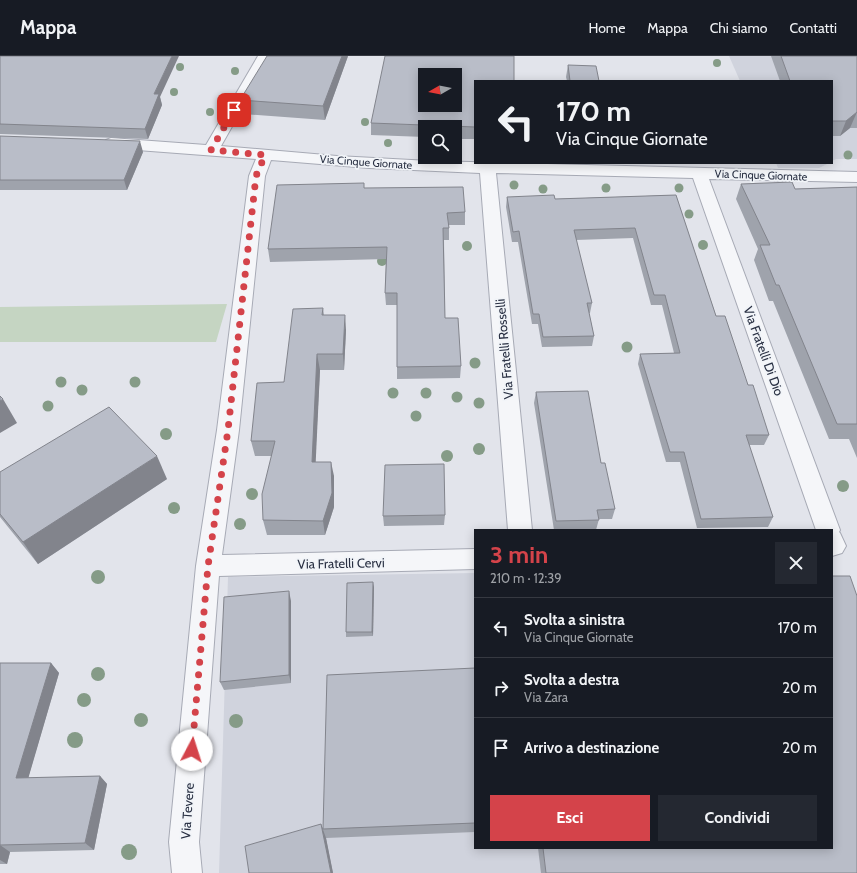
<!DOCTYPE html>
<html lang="it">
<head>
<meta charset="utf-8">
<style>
	body { margin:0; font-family:Cabin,sans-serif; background:#242831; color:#f1f3f6; height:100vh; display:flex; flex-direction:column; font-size:15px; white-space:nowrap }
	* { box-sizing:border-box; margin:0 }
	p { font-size:13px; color:#9ea1a6 }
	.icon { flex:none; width:22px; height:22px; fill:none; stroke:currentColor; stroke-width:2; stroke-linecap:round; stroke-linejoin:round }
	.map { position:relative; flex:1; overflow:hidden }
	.panel { position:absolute; left:474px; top:473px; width:359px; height:320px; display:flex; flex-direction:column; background:#171b24; border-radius:0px; box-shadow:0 2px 10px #0003 }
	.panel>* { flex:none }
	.guide { position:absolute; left:474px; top:24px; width:359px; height:84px; border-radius:0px; box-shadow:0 2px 10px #0003; background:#171b24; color:#f1f3f6; overflow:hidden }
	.needle { width:26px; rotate:261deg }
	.controls { position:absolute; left:418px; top:12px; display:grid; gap:8px }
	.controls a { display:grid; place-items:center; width:44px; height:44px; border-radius:0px; background:#171b24; box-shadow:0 2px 10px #0003; font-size:20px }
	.pin { position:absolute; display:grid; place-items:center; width:34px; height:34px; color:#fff; margin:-17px; border-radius:8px; box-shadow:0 2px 6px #0006 }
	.me { position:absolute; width:44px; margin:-22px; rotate:5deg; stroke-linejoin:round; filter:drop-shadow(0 0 3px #0008) }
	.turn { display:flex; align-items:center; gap:14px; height:84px; padding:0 16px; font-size:18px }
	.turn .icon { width:52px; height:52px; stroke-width:2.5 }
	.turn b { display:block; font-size:28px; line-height:34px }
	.round { display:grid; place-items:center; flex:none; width:42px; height:42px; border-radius:0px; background:#242831 }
	.summary { display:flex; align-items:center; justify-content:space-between; height:68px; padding:0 16px }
	h1 { font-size:24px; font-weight:700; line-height:30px; color:#d4434a }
	.action { display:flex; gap:8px; margin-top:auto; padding:8px 16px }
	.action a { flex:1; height:46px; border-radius:0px; background:#d4434a; color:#fff; font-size:16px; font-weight:700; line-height:46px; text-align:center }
	.action a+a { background:#242831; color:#f1f3f6 }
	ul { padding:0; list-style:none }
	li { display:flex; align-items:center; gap:12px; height:60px; padding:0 16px; border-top:1px solid #363941 }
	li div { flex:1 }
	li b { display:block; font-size:15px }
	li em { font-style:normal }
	header { display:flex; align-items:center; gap:24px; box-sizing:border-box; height:56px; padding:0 20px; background:#171b24; border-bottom:1px solid #363941 }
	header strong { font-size:19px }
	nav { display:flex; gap:22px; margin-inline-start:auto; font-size:14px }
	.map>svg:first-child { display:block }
</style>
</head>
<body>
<header>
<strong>Mappa</strong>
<nav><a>Home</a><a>Mappa</a><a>Chi siamo</a><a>Contatti</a></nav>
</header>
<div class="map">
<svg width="857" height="817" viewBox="0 0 857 817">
	<rect width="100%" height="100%" fill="#e2e4eb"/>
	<g fill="#d0d3dd">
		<polygon points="729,0 857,0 857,103 836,103 832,105 832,25 740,25"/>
		<polygon points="776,107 829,107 819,112 778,112"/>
		<polygon points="475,517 475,792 832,792 857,817 219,817 228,521"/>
	</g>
	<polygon fill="#c5d5c2" points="227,248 216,286 0,286 0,251"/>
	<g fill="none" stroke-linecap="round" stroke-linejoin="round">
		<g stroke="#a7aab5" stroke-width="2">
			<polygon id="street" points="258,0 272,0 221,90 337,100 430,105 857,116 857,126 709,123 840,474 839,476 840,477 846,490 842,497 832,500 832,474 816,474 693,122 496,117 532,474 508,474 480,117 369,112 271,104 265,120 239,374 222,499 475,493 475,513 219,520 199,786 202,817 172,817 169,786 196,510 217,374 249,120 256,103 111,92 106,90 103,87 106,84 111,82 206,89"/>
		</g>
		<use href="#street" fill="#f5f6f9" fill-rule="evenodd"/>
	</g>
	<g fill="#859b87">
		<circle cx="717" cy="7" r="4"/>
		<circle cx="180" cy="11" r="4"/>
		<circle cx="235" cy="15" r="4"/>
		<circle cx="174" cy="36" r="4"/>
		<circle cx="210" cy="56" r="4"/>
		<circle cx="365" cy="66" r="4"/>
		<circle cx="388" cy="87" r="4"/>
		<circle cx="848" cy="99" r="4.5"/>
		<circle cx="514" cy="129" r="4.5"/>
		<circle cx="606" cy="132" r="4.5"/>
		<circle cx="679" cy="132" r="4.5"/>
		<circle cx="543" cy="133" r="4.5"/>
		<circle cx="689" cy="158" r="4.5"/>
		<circle cx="703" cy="189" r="5"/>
		<circle cx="467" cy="190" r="5"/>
		<circle cx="382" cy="205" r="5"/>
		<circle cx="627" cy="291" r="5.5"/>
		<circle cx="475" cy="307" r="5.5"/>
		<circle cx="61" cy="326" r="5.5"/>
		<circle cx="135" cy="326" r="5.5"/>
		<circle cx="82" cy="334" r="5.5"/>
		<circle cx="393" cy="337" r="5.5"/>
		<circle cx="426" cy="337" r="5.5"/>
		<circle cx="457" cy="341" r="5.5"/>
		<circle cx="479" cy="347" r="5.5"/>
		<circle cx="48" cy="350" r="5.5"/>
		<circle cx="416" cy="360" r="5.5"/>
		<circle cx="166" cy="378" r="6"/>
		<circle cx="479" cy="393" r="6"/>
		<circle cx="447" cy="400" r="6"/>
		<circle cx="843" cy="430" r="6"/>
		<circle cx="252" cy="438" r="6"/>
		<circle cx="174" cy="452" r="6"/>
		<circle cx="240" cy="468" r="6"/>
		<circle cx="98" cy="521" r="7"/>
		<circle cx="98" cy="618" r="7"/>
		<circle cx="84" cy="644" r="7"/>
		<circle cx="141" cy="664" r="7"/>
		<circle cx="236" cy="665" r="7"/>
		<circle cx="75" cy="684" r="8"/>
		<circle cx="129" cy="796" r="8"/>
	</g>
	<g fill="#9fa3ac">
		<polygon points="0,0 160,41 162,49 148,83 0,78"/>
		<polygon points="348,0 325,64 243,58 240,44"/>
		<polygon points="771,0 857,0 857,72 850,72 840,80 832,80 832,25 780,25"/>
		<polygon points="568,9 599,25 567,25 566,21"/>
		<polygon points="475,25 475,83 455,83 455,71 425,71 425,81 371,79 371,67"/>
		<polygon points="0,80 143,96 127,134 0,134"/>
		<polygon points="364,127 364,132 465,156 465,169 449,169 449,184 444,184 445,262 461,310 460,322 397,323 397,249 386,249 385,237 386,203 270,206 268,193"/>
		<polygon points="741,128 795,133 857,131 857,402 849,383 829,383 773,245 769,245 754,204 758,193 736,143"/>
		<polygon points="676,139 716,260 748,329 769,379 764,389 749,389 773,461 768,471 697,472 680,406 666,406 638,308 640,298 674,297 662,249 651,249 633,182 576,184 592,247 590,257 589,257 594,280 592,290 542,291 538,268 532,268 518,186 512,186 506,151 507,141 555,143"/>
		<polygon points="323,252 324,259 346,274 344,314 320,314 315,406 334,420 334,451 325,479 267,479 263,464 272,400 255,400 251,385 284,326"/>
		<polygon points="536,336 601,407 615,453 612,463 599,463 596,474 554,474 534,347"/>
		<polygon points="0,416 167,423 38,508 0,461"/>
		<polygon points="445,459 444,469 384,470 383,460"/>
		<polygon points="374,531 373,580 346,581 346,576"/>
		<polygon points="291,545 291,627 224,634 220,626"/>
		<polygon points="0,607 51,607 59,617 28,722 100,720 107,728 94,794 10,796 7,808 0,808"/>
		<polygon points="475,612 475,776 326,782 333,817 249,817 321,768 323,773"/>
		<polygon points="538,792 832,792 857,817 541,817"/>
	</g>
	<g fill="#82848c">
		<polygon points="172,0 179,0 160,41 162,49 148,83 145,73 154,38"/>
		<polygon points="342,0 348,0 325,64 323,50"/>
		<polygon points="857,56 850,72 840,80 846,65"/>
		<polygon points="140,85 143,96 127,134 124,124"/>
		<polygon points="345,259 346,274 344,314 343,298"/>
		<polygon points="317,298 320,314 315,421 312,406"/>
		<polygon points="3,343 17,367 0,377 0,345"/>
		<polygon points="157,400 167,423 38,508 23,486"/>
		<polygon points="331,406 334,420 334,451 325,479 323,465"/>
		<polygon points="373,526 374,531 373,580 372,576"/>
		<polygon points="289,535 291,545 291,627 289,619"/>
		<polygon points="51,607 59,617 26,730 16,722"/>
		<polygon points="100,720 107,728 94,794 85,787"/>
		<polygon points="321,768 326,782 333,817 331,817"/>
		<polygon points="0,789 10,796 7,808 0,804"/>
	</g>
	<g fill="#b9bdc8" stroke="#82848c" fill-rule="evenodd">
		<polygon points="0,0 172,0 154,38 159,38 145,73 0,68"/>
		<polygon points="267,0 342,0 323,50 240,44"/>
		<path d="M385 0H514V25H475V71L371 67ZM425 19H455V49H425Z"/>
		<polygon points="781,0 857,0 857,56 846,65 832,65 832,25 790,25"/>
		<polygon points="568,9 596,10 599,25 570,25"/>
		<polygon points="0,80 140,85 124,124 0,124"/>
		<polygon points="792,126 795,133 857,131 857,368 837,368 779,229 776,229 760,189 770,189 741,128"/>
		<polygon points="364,127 364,132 463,131 465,156 447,157 449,172 443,172 445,262 458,262 461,310 397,311 397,237 385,237 387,191 268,193 277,129"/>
		<polygon points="554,139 555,143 676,139 716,260 725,260 748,329 753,329 769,379 746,379 773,461 701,463 684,396 670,396 640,298 680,297 665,239 654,239 635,172 574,174 592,247 587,247 594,280 543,281 539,258 533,258 519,175 513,176 507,141"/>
		<polygon points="323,252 322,259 345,259 343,298 317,298 312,406 331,406 332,437 323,465 263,464 262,438 275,385 251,385 257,327 284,326 293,253"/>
		<polygon points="588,335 601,407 605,407 615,453 597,454 599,464 556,465 536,336"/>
		<polygon points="0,340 3,343 0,345"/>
		<polygon points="109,351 157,400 23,486 0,458 0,416"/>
		<polygon points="444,408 445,459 383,460 385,409"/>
		<polygon points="832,520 850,520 857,540 857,817 546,817 543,792 832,792"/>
		<polygon points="373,526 372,576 346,576 347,527"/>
		<polygon points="289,535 289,619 220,626 224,541"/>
		<polygon points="0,607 51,607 16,722 100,720 85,787 0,789"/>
		<polygon points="475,612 475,767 323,773 327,619"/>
		<polygon points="321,768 331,817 249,817 245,790"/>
	</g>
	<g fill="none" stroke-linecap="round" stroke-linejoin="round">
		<polyline stroke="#d4434a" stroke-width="7" stroke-dasharray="0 12.6" points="192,694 208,510 228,374 256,120 265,99 211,94 234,54"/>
	</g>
	<g text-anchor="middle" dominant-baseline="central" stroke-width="3.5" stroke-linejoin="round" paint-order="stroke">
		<g font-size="11" fill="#293043" stroke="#f1f4f8">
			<text transform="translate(366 106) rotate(4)">Via Cinque Giornate</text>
			<text transform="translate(761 119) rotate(2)">Via Cinque Giornate</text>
		</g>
		<g font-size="13" fill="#293043" stroke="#f1f4f8">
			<text transform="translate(504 293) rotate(-95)">Via Fratelli Rosselli</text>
			<text transform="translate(764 295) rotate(70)">Via Fratelli Di Dio</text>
			<text transform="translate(341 507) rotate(-1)">Via Fratelli Cervi</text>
			<text transform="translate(187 755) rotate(-86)">Via Tevere</text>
		</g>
	</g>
</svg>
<div class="controls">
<a><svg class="needle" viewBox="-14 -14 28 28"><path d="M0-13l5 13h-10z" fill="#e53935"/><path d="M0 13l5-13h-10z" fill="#9ea1a6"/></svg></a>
<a><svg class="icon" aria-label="search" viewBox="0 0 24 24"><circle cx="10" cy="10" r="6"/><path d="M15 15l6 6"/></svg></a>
</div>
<div class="pin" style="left:234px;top:54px;background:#d93025"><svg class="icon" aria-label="arrive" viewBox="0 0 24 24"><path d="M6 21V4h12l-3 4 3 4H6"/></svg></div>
<svg class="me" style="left:192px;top:694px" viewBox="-20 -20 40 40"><circle r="19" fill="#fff"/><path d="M0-13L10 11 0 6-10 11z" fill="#d4434a"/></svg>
<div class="guide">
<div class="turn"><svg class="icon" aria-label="left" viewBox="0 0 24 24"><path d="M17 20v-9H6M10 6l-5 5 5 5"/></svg><div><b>170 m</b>Via Cinque Giornate</div></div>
</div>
<section class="panel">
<div class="summary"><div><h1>3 min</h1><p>210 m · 12:39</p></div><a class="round"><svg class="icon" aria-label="close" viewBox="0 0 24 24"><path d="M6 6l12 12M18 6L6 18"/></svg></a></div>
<ul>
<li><svg class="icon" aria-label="left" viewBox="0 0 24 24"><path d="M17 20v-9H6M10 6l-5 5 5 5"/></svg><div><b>Svolta a sinistra</b><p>Via Cinque Giornate</p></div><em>170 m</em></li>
<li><svg class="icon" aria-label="right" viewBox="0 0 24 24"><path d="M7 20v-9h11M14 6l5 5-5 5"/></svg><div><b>Svolta a destra</b><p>Via Zara</p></div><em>20 m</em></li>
<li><svg class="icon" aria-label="arrive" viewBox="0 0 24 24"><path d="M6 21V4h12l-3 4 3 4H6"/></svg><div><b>Arrivo a destinazione</b></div><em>20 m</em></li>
</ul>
<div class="action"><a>Esci</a><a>Condividi</a></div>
</section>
</div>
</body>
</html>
